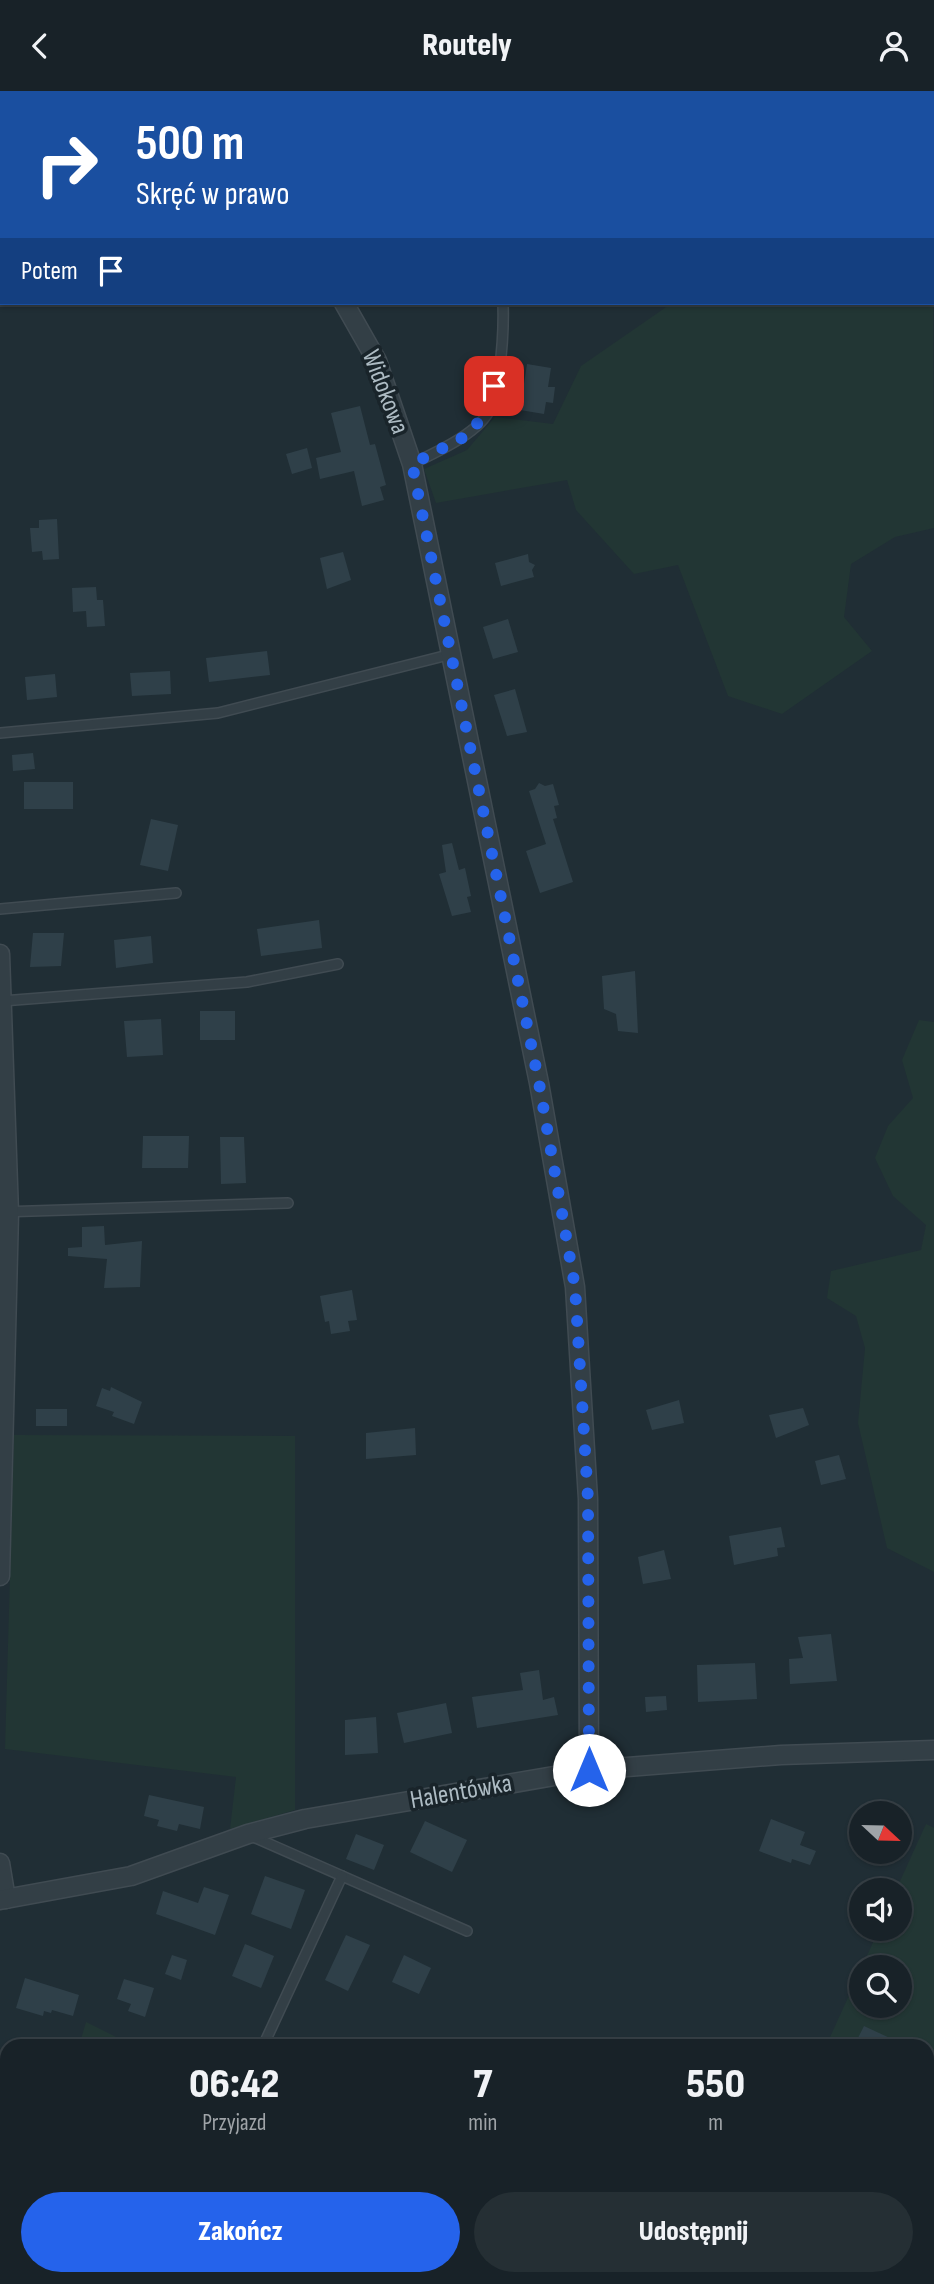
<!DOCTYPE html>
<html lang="pl">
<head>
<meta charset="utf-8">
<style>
	body { margin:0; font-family:"Sofia Sans Condensed",sans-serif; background:#252f34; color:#f1f3f6; height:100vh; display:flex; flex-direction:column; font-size:26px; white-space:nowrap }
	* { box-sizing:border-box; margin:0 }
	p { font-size:23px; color:#9fa4a8 }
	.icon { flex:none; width:38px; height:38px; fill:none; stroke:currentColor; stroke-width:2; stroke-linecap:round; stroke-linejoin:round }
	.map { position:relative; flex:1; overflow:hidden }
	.drawer { position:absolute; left:0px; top:1948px; width:934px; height:247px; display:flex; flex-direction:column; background:#182228; border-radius:21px 21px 0 0; box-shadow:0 2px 5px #0004,0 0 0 2px #363f45 }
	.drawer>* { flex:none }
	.guide { position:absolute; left:0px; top:0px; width:934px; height:214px; box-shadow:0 2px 5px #0004,0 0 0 2px #363f45; background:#1a4fa0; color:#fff; overflow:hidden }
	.needle { width:46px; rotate:112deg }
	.buttons { position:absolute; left:849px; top:1710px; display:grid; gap:14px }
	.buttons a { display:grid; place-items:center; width:63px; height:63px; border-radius:50%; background:#182228; box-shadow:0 2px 5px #0004,0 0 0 2px #363f45; font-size:35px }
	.pin { position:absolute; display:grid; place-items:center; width:60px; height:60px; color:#fff; margin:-30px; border-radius:14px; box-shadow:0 4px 10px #0006 }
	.me { position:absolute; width:77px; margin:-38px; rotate:0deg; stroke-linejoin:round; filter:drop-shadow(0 0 5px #0008) }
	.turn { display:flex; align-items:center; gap:24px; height:147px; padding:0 21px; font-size:32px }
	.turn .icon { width:91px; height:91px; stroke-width:2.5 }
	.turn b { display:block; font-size:49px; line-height:60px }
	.then { display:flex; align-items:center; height:66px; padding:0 21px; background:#0003; gap:14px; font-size:26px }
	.eta { display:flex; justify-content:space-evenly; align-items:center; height:119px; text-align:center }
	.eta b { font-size:42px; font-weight:800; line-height:49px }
	.button { display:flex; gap:14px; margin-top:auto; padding:14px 21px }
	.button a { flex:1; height:80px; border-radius:42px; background:#2563eb; color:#fff; font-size:28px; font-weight:800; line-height:80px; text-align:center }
	.button a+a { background:#252f34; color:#f1f3f6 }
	header { display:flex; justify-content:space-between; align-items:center; height:91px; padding:0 21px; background:#182228; font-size:32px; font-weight:800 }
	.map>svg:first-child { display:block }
</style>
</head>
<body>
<header><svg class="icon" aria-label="back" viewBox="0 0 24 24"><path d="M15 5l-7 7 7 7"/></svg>Routely<svg class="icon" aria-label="person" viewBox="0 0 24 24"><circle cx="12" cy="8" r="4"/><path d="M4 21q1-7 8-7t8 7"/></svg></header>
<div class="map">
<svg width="934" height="2193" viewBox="0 0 934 2193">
	<rect width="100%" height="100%" fill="#202e35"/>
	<g fill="#223634">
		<polygon points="933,118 934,437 895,446 851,473 844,526 872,560 782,623 728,605 678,474 634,483 576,419 567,389 436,412 424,378 467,359 495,326 553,333 581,275 672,212 933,212"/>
		<polygon points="919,929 934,931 934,1481 887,1457 858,1332 865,1257 856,1225 827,1207 831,1180 921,1159 926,1134 893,1105 875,1067 888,1035 913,1007 902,969"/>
		<polygon points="14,1344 295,1345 295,1719 230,1738 236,1686 5,1658"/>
		<polygon points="926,1733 934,1737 934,2056 928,2053 928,1955 826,1955 861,1878 861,1914 900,1914 900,1876 862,1876 879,1838 900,1838 900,1799 896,1799"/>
		<polygon points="86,1931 134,1955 79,1955"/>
		<polygon points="7,2187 7,2188 160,2188 158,2193 5,2193"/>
	</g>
	<g fill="#2f4049">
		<polygon points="527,273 551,277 548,296 555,296 553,312 546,311 544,323 520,319"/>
		<polygon points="360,315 370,354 375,353 386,394 380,396 384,409 362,415 354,380 320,388 316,367 341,361 331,322"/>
		<polygon points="307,357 312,377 292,383 286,363"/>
		<polygon points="57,428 59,468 43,469 42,460 32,461 30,437 39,437 39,429"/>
		<polygon points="343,461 351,489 327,498 320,467"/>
		<polygon points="528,463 529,471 535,474 532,479 534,486 501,495 495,472"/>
		<polygon points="96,496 97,509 103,509 105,535 87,536 86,520 73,521 72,497"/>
		<polygon points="508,528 518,561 493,568 483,536"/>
		<polygon points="267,560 270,584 209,591 206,567"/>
		<polygon points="170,580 171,603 132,605 130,582"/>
		<polygon points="55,583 57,606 27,609 25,586"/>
		<polygon points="515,598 527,641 507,645 494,604"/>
		<polygon points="33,662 35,678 13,680 12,664"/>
		<rect x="24" y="691" width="49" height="27"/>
		<polygon points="539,692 545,695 553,693 559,714 554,715 557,727 553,728 573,791 540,802 526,760 546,753 529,700 535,698"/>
		<polygon points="151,728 178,734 168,780 140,774"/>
		<polygon points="452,752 459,779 465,777 471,805 467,806 471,821 452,825 439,783 446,781 442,754"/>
		<polygon points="319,829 322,857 261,865 257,838"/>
		<polygon points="33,842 64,842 61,875 30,876"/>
		<polygon points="151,845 153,872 116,877 114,849"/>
		<polygon points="635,880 638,942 618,940 616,923 604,918 602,885"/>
		<rect x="200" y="920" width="35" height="29"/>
		<polygon points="161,928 163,964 127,966 124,930"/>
		<polygon points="143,1045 189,1045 188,1077 142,1077"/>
		<polygon points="220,1046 244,1046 246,1092 221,1093"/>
		<polygon points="104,1135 105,1154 142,1150 140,1196 104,1197 107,1168 68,1165 68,1157 82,1156 82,1136"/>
		<polygon points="352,1199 357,1229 348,1230 350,1240 331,1243 329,1230 325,1231 320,1205"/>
		<polygon points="111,1296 142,1311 134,1333 112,1325 114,1321 96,1315 102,1297 110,1300"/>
		<polygon points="679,1309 684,1332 652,1339 646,1319"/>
		<polygon points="803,1317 809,1334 776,1347 769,1324"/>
		<rect x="36" y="1318" width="31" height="17"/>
		<polygon points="415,1337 416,1364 366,1368 366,1342"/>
		<polygon points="839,1364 846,1388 821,1394 815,1370"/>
		<polygon points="781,1436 785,1456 777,1457 778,1465 734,1474 729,1445"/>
		<polygon points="664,1459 671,1488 643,1493 638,1466"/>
		<polygon points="831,1543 837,1590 790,1593 789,1568 803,1567 798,1546"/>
		<polygon points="755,1572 757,1608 698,1611 697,1574"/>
		<polygon points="539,1579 543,1609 554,1606 558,1624 477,1637 472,1606 523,1599 520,1582"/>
		<polygon points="666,1605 667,1619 646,1621 645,1606"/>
		<polygon points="446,1612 452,1642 404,1652 397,1622"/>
		<polygon points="376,1626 378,1662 345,1664 345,1629"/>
		<polygon points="149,1704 204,1716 200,1738 179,1733 177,1740 157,1735 159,1729 144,1725"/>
		<polygon points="771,1728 805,1741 800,1754 816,1760 810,1774 792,1768 791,1772 759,1760"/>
		<polygon points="425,1730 467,1749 452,1781 410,1761"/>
		<polygon points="356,1743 384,1754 374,1779 346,1768"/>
		<polygon points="265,1785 305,1799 291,1838 251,1823"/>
		<polygon points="204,1796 229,1804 215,1844 156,1823 163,1800 198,1812"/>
		<polygon points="346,1844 370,1854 348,1900 325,1889"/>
		<polygon points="245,1853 274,1865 261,1897 232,1885"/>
		<polygon points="172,1864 187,1869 181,1889 165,1883"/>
		<polygon points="404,1864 431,1877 419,1903 392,1891"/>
		<polygon points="25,1887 79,1904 73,1925 52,1919 51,1922 44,1920 43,1925 16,1917"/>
		<polygon points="124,1888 154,1897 145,1926 128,1920 131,1913 117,1908"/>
		<polygon points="864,1935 907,1955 854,1955"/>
	</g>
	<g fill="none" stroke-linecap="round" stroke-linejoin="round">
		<g stroke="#404b52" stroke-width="12">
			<g id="service">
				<polyline points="889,0 890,2"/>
				<path d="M412 373C434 362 480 342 490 318 501 292 504 240 503 212"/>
				<polyline points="0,642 218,622 452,563"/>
				<polyline points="0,818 176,802"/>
				<polyline points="2,910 247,891 338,873"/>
				<polyline points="0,1121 288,1112"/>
				<polyline points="249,1744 467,1840"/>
				<polyline points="263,1955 342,1785"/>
			</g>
		</g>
		<g stroke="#404b52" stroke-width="21">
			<g id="minor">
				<polyline points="226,0 227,2"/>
				<polyline points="344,212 377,270 412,373 539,992 575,1196 588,1408 589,1679"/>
				<polyline points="0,863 9,1122 0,1485"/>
				<polyline points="0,1772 6,1808"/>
				<polyline points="0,1809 131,1785 248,1743 305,1728 589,1679 781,1664 934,1659"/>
			</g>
		</g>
		<use href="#service" stroke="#333f46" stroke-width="9"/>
		<use href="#minor" stroke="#333f46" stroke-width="18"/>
	</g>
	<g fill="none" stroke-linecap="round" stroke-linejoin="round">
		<polyline stroke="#2563eb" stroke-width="12" stroke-dasharray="0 21.6" points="494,295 490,320 462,347 412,373 539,992 575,1196 588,1408 589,1679"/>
	</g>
	<g text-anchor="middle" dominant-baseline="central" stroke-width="7" stroke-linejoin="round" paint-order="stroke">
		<g font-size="26" fill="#adbbc3" stroke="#19242a">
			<text transform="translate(385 301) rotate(69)">Widokowa</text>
			<text transform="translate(461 1701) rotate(-10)">Halentówka</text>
		</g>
	</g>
</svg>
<div class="buttons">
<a><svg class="needle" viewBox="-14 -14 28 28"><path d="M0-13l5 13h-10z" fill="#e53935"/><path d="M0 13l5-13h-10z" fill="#9fa4a8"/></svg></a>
<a><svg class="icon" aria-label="sound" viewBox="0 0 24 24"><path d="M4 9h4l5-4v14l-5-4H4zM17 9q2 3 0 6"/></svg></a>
<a><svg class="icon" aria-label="search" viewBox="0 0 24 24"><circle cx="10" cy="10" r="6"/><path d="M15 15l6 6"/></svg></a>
</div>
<div class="pin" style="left:494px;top:295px;background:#d93025"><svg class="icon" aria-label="arrive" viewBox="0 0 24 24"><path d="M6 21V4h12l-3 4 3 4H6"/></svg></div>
<svg class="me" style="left:589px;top:1679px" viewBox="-20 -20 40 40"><circle r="19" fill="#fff"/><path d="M0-13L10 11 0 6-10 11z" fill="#2563eb"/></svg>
<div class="guide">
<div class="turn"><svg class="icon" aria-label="right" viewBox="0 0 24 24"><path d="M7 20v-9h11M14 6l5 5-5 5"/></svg><div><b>500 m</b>Skręć w prawo</div></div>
<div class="then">Potem<svg class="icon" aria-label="arrive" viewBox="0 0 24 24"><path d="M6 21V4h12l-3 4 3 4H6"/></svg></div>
</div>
<section class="drawer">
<div class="eta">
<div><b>06:42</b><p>Przyjazd</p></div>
<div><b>7</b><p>min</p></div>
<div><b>550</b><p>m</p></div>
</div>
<div class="button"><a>Zakończ</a><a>Udostępnij</a></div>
</section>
</div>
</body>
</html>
